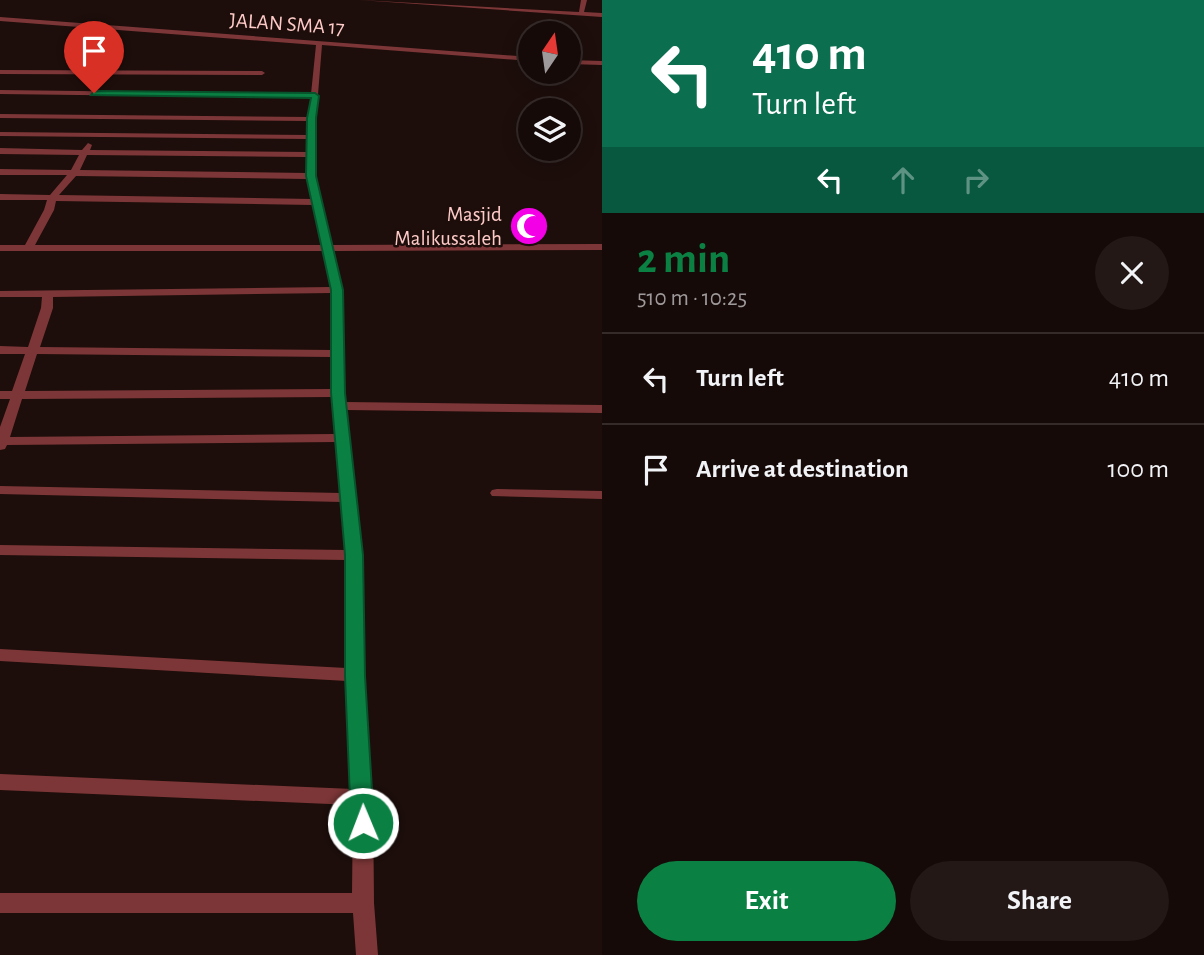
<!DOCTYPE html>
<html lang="en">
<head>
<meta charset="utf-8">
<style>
	body { margin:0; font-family:"Alegreya Sans",sans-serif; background:#231816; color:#f1f3f6; height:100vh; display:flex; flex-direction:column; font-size:26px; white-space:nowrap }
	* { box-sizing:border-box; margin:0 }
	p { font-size:23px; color:#9e9a9c }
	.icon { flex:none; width:38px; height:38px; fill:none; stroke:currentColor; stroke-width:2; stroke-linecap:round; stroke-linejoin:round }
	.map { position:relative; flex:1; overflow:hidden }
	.details { display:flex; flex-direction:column; background:#160a08; width:602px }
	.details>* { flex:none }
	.hud { background:#0b6e4f; color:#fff; overflow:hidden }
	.needle { width:46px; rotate:13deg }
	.fabs { position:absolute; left:518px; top:21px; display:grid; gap:14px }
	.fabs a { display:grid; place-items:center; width:63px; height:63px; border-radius:50%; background:#160a08; box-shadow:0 4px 18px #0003,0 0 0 2px #352b29; font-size:35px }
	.pin { position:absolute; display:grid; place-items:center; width:60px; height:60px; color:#fff; margin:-72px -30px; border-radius:50% 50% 50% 0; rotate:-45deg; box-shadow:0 0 7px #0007 }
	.pin .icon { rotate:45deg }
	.me { position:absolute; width:77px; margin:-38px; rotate:359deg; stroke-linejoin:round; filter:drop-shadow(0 0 5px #0008) }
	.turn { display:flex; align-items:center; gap:24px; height:147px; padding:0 35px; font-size:32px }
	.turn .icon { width:91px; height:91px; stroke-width:2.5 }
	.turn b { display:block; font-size:49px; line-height:60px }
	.lanes { display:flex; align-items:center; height:66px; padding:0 35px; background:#0003; justify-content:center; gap:35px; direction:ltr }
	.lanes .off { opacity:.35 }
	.round { display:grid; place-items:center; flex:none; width:74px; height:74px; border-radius:37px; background:#231816 }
	.overview { display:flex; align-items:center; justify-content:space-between; height:119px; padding:0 35px }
	h1 { font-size:42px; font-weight:700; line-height:52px; color:#0b8043 }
	.action { display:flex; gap:14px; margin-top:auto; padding:14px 35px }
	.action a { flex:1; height:80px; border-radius:42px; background:#0b8043; color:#fff; font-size:28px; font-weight:700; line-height:80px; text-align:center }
	.action a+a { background:#231816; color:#f1f3f6 }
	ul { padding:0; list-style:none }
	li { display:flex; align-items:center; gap:21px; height:91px; padding:0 35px; border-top:2px solid #352b29 }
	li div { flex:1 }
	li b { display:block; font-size:26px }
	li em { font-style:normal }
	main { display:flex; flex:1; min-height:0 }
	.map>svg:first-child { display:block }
</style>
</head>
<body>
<main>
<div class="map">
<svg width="602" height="955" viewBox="0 0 602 955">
	<rect width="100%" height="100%" fill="#1d0e0b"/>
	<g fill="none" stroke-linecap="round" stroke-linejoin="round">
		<g fill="#7d3637" fill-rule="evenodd">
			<polygon points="359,0 579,12 581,0 587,0 584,12 602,13 602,17"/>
			<path d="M0 17 530 57V61L322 45 316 119 315 176 332 245 602 244V250L333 251 342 290 345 402 602 405V413L346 410 362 555 364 675 373 797 374 903 378 955H356L353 913H0V893H352L353 805 0 790V774L353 789 347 681 0 661V649L346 668V560L0 555V545L346 550 342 502 0 494V486L341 493 336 442 7 445 5 449 0 450V427L10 399H0V391H12L25 354H0V346L28 347 41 308 42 297H0V291L331 287 323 251H0V245H25L44 210 47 200H0V194L50 195 67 175H0V169L71 170 79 155 0 154V148L82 150 88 143 92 145 90 150 307 152 308 139 0 136V132L308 135V121L0 118V114L308 117 311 98 0 94V90L311 94 316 45 0 21ZM87 155 307 157V173L80 170ZM76 176 307 179 312 199 59 195ZM56 201 313 205 322 245H35L54 210ZM332 293V350L40 347 53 308V297ZM37 354 332 357V389L25 391ZM332 397 335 434 10 437 22 399Z"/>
			<polygon points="569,60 602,61 602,65 569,64"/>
			<polygon points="0,70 262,71 265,73 262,75 0,74"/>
			<polygon points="497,489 602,491 602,499 492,496 490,493 492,490"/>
		</g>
	</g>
	<polygon fill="#0b8043" stroke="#07532c" stroke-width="2" points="94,91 315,93 319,96 316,118 316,176 343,290 345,393 363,555 365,676 374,823 371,830 363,833 355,830 351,823 345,676 345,555 331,393 331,290 306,176 307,118 311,98 91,95"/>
	<defs>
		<g id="mosque-disc" transform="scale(2.0125)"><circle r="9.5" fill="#f300e6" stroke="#1d0e0b"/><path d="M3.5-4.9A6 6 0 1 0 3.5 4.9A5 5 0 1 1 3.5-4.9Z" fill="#fff"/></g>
	</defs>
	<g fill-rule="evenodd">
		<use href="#mosque-disc" x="529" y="226"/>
	</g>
	<g text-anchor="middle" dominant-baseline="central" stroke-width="5" stroke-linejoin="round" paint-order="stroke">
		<g font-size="21" fill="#ffcbc8" stroke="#1d0e0b">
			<text transform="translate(287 24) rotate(4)">JALAN SMA 17</text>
		</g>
		<g font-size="21" fill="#ffcbc8" stroke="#1d0e0b" text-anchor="end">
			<text x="502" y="214">Masjid<tspan x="502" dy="24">Malikussaleh</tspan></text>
		</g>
	</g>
</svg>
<div class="fabs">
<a><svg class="needle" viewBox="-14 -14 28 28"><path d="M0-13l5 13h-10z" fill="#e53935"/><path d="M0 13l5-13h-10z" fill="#9e9a9c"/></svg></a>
<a><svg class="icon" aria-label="layers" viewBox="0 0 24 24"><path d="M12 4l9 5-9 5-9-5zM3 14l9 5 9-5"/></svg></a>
</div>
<div class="pin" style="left:94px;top:93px;background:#d93025"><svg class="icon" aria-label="arrive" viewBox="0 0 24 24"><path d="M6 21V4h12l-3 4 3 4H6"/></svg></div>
<svg class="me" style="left:363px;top:823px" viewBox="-20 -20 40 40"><circle r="17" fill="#0b8043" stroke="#fff" stroke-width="3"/><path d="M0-11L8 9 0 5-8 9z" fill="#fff"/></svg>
</div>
<section class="details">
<div class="hud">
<div class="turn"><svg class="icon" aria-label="left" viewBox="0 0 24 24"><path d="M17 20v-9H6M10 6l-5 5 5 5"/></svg><div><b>410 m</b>Turn left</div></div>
<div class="lanes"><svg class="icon" aria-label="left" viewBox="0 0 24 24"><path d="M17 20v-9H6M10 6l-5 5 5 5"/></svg><svg class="icon off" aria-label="ahead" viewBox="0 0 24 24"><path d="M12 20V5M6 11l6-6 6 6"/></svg><svg class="icon off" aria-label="right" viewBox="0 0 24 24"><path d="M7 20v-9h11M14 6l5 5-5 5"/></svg></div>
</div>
<div class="overview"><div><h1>2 min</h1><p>510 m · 10:25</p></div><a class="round"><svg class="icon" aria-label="close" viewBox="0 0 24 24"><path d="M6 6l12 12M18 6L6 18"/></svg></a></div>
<ul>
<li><svg class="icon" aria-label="left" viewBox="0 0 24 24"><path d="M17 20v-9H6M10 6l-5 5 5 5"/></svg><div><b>Turn left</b></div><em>410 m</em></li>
<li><svg class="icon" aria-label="arrive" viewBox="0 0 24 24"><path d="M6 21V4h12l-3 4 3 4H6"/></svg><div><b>Arrive at destination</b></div><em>100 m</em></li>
</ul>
<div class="action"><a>Exit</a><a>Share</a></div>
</section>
</main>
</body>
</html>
